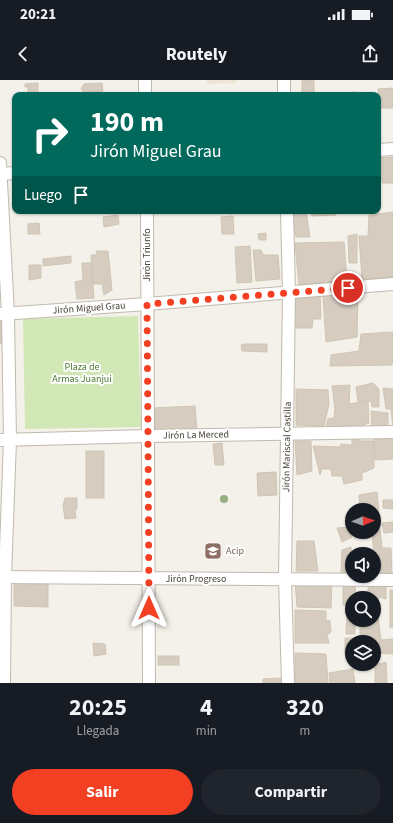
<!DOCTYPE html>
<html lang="es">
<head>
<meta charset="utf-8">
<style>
	body { margin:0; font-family:"Source Sans 3",sans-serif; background:#20242c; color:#f1f3f6; height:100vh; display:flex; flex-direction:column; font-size:15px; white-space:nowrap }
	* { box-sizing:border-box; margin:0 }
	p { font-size:13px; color:#9ea1a6 }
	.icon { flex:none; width:22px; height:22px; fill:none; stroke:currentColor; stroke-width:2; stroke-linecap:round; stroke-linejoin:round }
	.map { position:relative; height:603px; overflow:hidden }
	.sheet { display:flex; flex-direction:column; background:#171b24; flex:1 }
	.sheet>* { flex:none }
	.hud { position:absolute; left:12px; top:12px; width:369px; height:122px; border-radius:8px; box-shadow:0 1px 3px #0004; background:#00695c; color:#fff; overflow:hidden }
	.needle { width:26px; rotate:88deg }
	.fabs { position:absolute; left:345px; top:423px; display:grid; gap:8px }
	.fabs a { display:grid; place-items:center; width:36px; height:36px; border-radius:50%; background:#171b24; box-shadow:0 1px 3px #0004; font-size:20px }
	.pin { position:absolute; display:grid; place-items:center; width:34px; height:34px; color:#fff; margin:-17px; border:2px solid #fff; border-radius:50%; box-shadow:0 1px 4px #0007 }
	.me { position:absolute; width:44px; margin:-22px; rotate:0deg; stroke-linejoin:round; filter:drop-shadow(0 0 3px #0008) }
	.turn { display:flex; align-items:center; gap:14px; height:84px; padding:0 12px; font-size:18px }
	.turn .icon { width:52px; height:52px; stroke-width:2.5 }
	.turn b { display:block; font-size:28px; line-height:34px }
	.then { display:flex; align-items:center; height:38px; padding:0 12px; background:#0003; gap:8px; font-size:15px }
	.eta { display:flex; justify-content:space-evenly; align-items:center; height:68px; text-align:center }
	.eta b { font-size:24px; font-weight:700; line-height:28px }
	.action { display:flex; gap:8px; margin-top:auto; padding:8px 12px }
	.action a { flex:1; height:46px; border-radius:24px; background:#f34023; color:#fff; font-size:16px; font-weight:700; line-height:46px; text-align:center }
	.action a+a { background:#20242c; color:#f1f3f6 }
	.status { display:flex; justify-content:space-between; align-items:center; height:28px; padding:0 20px; background:#171b24; direction:ltr }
	.status svg { height:11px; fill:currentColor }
	header { display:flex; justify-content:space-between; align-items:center; height:52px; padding:0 12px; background:#171b24; font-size:18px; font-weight:700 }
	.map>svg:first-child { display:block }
</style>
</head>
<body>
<div class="status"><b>20:21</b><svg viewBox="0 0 49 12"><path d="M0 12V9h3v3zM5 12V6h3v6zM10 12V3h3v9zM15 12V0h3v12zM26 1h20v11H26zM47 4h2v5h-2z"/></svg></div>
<header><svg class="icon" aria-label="back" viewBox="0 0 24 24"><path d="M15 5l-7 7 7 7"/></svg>Routely<svg class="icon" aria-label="share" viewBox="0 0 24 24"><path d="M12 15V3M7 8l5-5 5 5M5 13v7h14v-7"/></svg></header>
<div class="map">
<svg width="393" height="603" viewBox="0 0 393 603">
	<rect width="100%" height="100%" fill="#f4f1ea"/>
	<polygon fill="#ede6d5" points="207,0 236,0 236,3 207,4"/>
	<polygon fill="#d1e7b5" points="138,236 141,347 25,349 23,239"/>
	<g fill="#d6cdc0" stroke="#d0c5b3">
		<rect x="302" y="0" width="12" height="15"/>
		<polygon points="38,3 38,15 28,15 28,7 25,7 25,4"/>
		<polygon points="102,3 103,11 94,12 93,15 86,15 81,9 84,4"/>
		<polygon points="393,8 393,28 379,28 378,9"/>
		<polygon points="356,12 357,15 343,15 343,13"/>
		<polygon points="393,77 393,103 382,103 382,98 378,99 378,78"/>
		<polygon points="292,131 306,131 310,157 296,157"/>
		<polygon points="311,131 336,131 336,135 312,136"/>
		<polygon points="393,132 393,197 362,199 359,156 368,156 369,135"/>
		<polygon points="118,135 119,144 104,147 103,137"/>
		<polygon points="233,136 234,154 222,154 221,137"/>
		<polygon points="39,143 40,154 28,154 28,144"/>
		<polygon points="266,153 266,160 259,160 258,154"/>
		<polygon points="357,154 357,183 349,183 348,156"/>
		<polygon points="344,162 347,200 299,205 295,163"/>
		<polygon points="250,166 252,202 237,203 235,167"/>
		<polygon points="253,170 261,170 263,175 278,175 280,199 256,201"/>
		<polygon points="96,171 108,171 112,210 104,215 102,204 93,204 91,175 97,175"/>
		<polygon points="71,176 71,183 43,186 43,179"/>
		<polygon points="82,183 91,183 94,218 77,219 75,202 83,200"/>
		<polygon points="29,185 41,185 41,198 29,200"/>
		<polygon points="358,211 357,257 326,262 323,216"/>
		<polygon points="320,214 321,239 313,239 312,248 293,248 293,216"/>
		<polygon points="0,241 1,241 2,263 0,264"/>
		<polygon points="393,252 393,278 392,285 330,286 331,275 359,271 361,254"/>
		<polygon points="244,264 267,264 267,272 242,271 241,265"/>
		<polygon points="373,303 379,309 379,327 372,327 371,321 358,322 356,307"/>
		<polygon points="350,305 349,324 368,321 369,343 357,347 326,347 328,339 334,338 335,329 332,306"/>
		<polygon points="383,308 393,309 393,348 391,329 386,329"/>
		<polygon points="296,309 328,310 329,324 324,346 296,345"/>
		<polygon points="195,326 197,350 155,350 154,328"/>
		<polygon points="371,331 388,333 388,347 372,347"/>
		<polygon points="352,358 357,358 361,361 374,361 374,388 362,393 362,400 344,404 342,396 332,396 331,389 322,389 320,395 313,366 339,367 341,364 352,365"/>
		<polygon points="374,358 393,358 393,379 375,380"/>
		<polygon points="295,361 311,361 312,391 297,395"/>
		<polygon points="222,363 224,385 215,385 213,364"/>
		<rect x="86" y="371" width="18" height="47"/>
		<polygon points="276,392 277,415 258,416 257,393"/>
		<polygon points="377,412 379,433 374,434 374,430 360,430 359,415"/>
		<polygon points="65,418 77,418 77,429 75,429 76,438 65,439 63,426"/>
		<polygon points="383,420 393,420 393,429 383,428"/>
		<polygon points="393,442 393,452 384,453 382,443"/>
		<polygon points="350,447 352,457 342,462 337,448"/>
		<polygon points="374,449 380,449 382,468 391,468 392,495 374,494 374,474 372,452 374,452"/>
		<polygon points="297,461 314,461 318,491 296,491"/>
		<polygon points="351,467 352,492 341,493 342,470"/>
		<polygon points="367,470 367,474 358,474 358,471"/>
		<polygon points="14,501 48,501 48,527 14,526"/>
		<polygon points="295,502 332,502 331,528 297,527"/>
		<polygon points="355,504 356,518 352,518 352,523 343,525 343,505"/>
		<polygon points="386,504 386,519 379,517 377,532 374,532 374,518 368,518 368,505"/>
		<polygon points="390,510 393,510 393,547 390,548"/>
		<polygon points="295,530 326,531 326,540 330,541 331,552 327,555 329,563 295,563"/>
		<polygon points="347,532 352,532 352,540 355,540 355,554 346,554"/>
		<polygon points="374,535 378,536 381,560 393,559 393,574 374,573 374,562 360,562 360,546 368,545 368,540 374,540"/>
		<polygon points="345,558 354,558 354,562 352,562 352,573 345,574"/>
		<polygon points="93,563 105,564 106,574 94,576"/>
		<polygon points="295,573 326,574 328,603 295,603"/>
		<rect x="158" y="576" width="21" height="9"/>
		<polygon points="386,582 387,603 375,603 375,585"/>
		<polygon points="353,589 355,603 330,603 329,593"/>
		<polygon points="282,598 282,603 263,603 263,599"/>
	</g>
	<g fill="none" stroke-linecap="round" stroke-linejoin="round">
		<g stroke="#c0b9ad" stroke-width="14">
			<g id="street">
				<polyline points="145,0 145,15"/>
				<polyline points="284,0 284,15"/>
				<polyline points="378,70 393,69"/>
				<polyline points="0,83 8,234 10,360 5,497 4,603"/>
				<polyline points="0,94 15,93"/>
				<polyline points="147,131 149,603"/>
				<polyline points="287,131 289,212 285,499 288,603"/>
				<polyline points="1,234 147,224 393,204"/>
				<polyline points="0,360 148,356 393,352"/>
				<polyline points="0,497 393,500"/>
			</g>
		</g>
		<use href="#street" stroke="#fff" stroke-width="12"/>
	</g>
	<circle fill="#96af82" cx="224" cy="419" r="4"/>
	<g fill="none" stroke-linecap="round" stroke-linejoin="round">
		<polyline stroke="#f34023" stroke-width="7" stroke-dasharray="0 12.6" points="149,528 148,356 147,224 348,208"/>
	</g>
	<defs>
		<g id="school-square" transform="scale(0.9)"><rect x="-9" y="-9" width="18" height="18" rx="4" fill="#8d6e63" stroke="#fff"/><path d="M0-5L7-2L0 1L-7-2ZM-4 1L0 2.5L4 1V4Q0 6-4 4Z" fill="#fff"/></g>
	</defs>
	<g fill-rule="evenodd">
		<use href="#school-square" x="213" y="471"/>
	</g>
	<g text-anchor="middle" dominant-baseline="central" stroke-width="4" stroke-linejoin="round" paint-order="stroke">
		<g font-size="10" fill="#484238" stroke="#fff">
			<text transform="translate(147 175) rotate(-90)">Jirón Triunfo</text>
			<text transform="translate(89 228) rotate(-4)">Jirón Miguel Grau</text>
			<text transform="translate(196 355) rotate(-1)">Jirón La Merced</text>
			<text transform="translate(287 367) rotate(-89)">Jirón Mariscal Castilla</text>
			<text x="196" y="499">Jirón Progreso</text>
		</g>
		<g font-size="10" fill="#4a792d" stroke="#fff">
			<text x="82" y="287">Plaza de<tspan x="82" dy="12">Armas Juanjui</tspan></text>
		</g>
		<g font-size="10" fill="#785e54" stroke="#fff" text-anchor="start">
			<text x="226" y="471">Acip</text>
		</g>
	</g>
</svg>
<div class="fabs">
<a><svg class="needle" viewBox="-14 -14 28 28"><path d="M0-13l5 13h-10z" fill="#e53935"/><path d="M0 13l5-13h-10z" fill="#9ea1a6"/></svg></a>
<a><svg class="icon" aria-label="sound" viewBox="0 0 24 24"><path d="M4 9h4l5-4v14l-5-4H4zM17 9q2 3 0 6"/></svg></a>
<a><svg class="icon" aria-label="search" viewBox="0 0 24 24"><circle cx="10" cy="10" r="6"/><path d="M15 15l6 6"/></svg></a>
<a><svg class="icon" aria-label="layers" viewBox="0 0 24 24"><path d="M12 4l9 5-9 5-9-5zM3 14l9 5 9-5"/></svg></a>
</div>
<div class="pin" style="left:348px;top:208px;background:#d93025"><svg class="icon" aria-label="arrive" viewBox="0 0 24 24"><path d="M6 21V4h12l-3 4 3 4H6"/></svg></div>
<svg class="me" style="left:149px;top:528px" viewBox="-20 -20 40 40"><path d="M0-17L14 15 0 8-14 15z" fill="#f34023" stroke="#fff" stroke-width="4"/></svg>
<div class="hud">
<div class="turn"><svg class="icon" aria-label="right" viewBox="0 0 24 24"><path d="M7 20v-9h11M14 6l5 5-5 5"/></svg><div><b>190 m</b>Jirón Miguel Grau</div></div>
<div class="then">Luego<svg class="icon" aria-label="arrive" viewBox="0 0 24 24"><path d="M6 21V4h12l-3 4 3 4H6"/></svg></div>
</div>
</div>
<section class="sheet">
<div class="eta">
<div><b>20:25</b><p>Llegada</p></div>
<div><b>4</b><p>min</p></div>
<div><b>320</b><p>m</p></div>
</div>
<div class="action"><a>Salir</a><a>Compartir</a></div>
</section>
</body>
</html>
